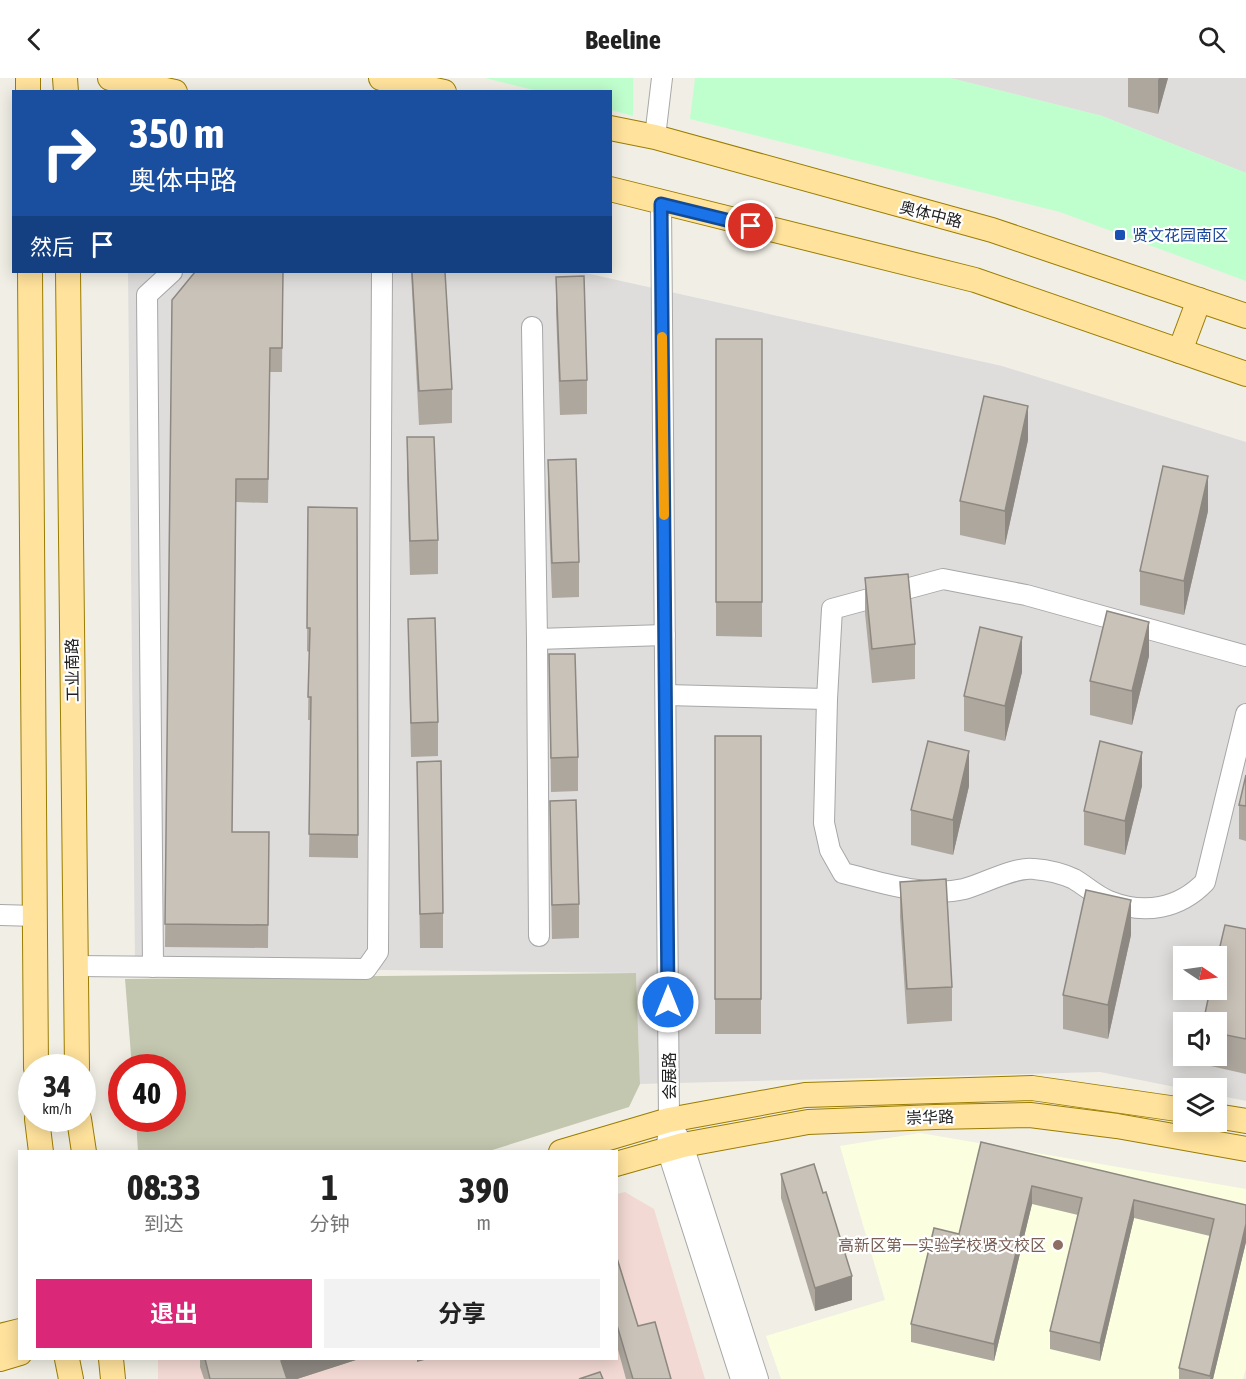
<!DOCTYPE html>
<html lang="zh">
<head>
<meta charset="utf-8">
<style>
	body { margin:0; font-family:"Asap Condensed","Noto Sans SC",sans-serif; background:#f2f2f2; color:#222; height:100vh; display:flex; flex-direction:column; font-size:22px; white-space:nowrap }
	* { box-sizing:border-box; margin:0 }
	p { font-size:20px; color:#767676 }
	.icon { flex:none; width:33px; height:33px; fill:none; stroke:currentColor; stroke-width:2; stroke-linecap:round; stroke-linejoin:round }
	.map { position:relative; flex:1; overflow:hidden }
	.panel { position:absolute; left:18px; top:1072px; width:600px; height:210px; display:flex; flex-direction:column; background:#fff; border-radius:0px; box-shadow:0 3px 15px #0003 }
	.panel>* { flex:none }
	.top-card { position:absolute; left:12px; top:12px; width:600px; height:183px; border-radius:0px; box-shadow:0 3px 15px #0003; background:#1a4fa0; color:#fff; overflow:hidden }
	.needle { width:39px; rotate:103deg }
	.fabs { position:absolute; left:1173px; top:868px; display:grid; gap:12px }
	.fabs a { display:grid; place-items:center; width:54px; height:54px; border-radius:0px; background:#fff; box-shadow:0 3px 15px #0003; font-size:30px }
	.speed { position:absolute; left:18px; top:976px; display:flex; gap:12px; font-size:30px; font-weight:700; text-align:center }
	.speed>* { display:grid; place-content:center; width:78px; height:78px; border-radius:50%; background:#fff; box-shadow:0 3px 15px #0003; line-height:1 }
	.speed small { font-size:15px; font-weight:400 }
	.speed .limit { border:9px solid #d22; background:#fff; color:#111 }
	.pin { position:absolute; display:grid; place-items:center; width:51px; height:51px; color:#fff; margin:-26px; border:3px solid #fff; border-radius:50%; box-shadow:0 2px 6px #0007 }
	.me { position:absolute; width:66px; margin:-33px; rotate:0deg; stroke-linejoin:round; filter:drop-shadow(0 0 4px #0008) }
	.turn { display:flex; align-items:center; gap:21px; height:126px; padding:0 18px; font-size:27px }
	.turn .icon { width:78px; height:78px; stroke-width:2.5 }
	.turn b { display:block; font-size:42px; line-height:51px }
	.then { display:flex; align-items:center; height:57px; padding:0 18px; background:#0003; gap:12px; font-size:22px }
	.eta { display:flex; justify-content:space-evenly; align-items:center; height:102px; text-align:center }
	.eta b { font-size:36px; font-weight:700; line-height:42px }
	.button { display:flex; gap:12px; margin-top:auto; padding:12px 18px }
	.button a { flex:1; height:69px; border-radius:0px; background:#db2777; color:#fff; font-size:24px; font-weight:700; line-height:69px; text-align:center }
	.button a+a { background:#f2f2f2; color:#222 }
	header { display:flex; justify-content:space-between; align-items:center; height:78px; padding:0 18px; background:#fff; font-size:27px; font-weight:700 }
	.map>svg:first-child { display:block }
</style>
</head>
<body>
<header><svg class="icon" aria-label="back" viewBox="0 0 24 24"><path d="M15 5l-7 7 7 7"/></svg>Beeline<svg class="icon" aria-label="search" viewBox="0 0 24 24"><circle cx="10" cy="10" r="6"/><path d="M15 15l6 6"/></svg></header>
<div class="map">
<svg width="1246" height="1301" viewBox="0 0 1246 1301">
	<rect width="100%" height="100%" fill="#f1efe5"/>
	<g fill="#dedddc" fill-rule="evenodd">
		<polygon points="950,0 1246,0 1246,95 1102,38"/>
		<path d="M128 194H581L1002 288 1246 364V1023L1217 1017 1216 1011H1185L1100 994 640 1006 636 895 135 889ZM1184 879H1216V912H1184ZM1184 945H1216V978H1184Z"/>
	</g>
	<polygon fill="#f3d9d3" points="625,1114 654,1131 705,1301 158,1301 158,1281 616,1281 617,1116"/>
	<polygon fill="#fbffe0" points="920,1055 1246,1111 1246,1290 1243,1301 781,1301 766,1258 885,1222 840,1068"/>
	<polygon fill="#c3c7af" points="636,895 640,1006 629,1029 486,1074 138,1074 136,1041 172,1041 172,990 132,990 125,901"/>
	<g fill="#bffecd">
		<polygon points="485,0 633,0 633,38 611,32 610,14 538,13"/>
		<polygon points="695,0 950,0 1102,38 1246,95 1246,203 1060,134 690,41"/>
	</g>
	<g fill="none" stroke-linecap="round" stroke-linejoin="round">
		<g stroke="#a7a7a7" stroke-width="22">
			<g id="minor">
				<polyline points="655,59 662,0"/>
				<polyline points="661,126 669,1042 667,1071 741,1301"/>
				<polyline points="532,249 537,561 665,557"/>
				<polyline points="537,561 539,858"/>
				<path d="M1246 578 1026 517 943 501 832 531 827 621 824 745 830 772 843 795C881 804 925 820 964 811 983 806 1016 788 1034 791 1047 792 1063 796 1074 801 1086 808 1096 818 1109 823 1144 837 1179 831 1205 804L1246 636"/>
				<polyline points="666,617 827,621"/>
				<polyline points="0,837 36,838"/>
				<polyline points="75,888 366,891 378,874 382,194"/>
				<polyline points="153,889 147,217 172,194"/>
				<polyline points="676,1055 683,1067 758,1301"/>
			</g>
		</g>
		<g stroke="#9b7d00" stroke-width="26">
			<g id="major">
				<polyline points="28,0 28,14"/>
				<polyline points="65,0 66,14"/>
				<polyline points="110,0 175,14"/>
				<polyline points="381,0 444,14"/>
				<polyline points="610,50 655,59 992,152 1246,238"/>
				<polyline points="610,111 975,202 1246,296"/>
				<polyline points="30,194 36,990"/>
				<polyline points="68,194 77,990"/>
				<polyline points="1180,273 1199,222"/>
				<polyline points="1216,1038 1246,1043"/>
				<polyline points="37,1041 41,1074"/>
				<polyline points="79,1041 84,1074"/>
				<polyline points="561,1074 669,1042 805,1017 1032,1010 1184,1032"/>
				<polyline points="616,1086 683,1067 808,1044 935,1039 1030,1037 1117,1048 1246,1071"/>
				<polyline points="0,1258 20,1253"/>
				<polyline points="0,1281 20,1275"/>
				<polyline points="67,1281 71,1301"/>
				<polyline points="111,1281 113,1301"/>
			</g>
		</g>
		<use href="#minor" stroke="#fff" stroke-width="20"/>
		<use href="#major" stroke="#ffe29c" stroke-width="24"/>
	</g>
	<g fill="#ada79e">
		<polygon points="1128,0 1168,0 1158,36 1128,29"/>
		<polygon points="283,194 282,294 270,294 268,425 236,424 232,754 269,754 268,870 165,869 172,222"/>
		<polygon points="411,194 445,194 452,311 452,345 419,347"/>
		<polygon points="556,199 587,302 587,336 560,337 556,234"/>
		<polygon points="716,261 762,261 762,559 716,558"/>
		<polygon points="407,359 438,462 438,496 410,497 407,394"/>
		<polygon points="1028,362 1005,467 960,457 960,423"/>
		<polygon points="548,382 579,484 579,519 552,520 548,417"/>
		<polygon points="308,429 357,430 358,780 309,779 311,642 308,642 309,574 307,573"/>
		<polygon points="1208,433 1184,537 1140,527 1140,493"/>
		<polygon points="865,500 915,566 915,601 872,605 865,535"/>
		<polygon points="408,541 438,644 438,678 411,679"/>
		<polygon points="549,576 578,679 578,713 551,714"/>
		<polygon points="1149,578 1132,647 1090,637 1090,603"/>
		<polygon points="1022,594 1005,663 964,653 964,618"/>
		<rect x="715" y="658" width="46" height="298"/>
		<polygon points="417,684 443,835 443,870 420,870"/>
		<polygon points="1246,697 1246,763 1239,761 1239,727"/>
		<polygon points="969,708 953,777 911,767 911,732"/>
		<polygon points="1142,708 1125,777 1084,767 1084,733"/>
		<polygon points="550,758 579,826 579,860 552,861"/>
		<polygon points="900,804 952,909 952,943 907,946 900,839"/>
		<polygon points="1246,851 1246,996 1202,986 1202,978 1216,978 1216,945"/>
		<polygon points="1131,857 1108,961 1063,951 1063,917"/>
		<polygon points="981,1064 1246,1127 1246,1164 1213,1301 1179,1301 1179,1290 1210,1158 1134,1140 1100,1283 1050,1271 1050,1253 1078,1137 1032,1126 994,1283 911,1264 911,1246 959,1156"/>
		<polygon points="781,1096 823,1115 852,1222 815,1233 781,1120"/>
		<polygon points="616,1177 638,1248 671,1301 626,1301 617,1268"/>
		<polygon points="200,1281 359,1281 297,1301 204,1301 200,1289"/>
	</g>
	<g fill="#8d8881">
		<polygon points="1159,0 1168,0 1158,36 1158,2"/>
		<polygon points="1028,328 1028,362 1005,467 1005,433"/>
		<polygon points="1208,398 1208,433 1184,537 1184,503"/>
		<polygon points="1149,544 1149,578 1132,647 1132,613"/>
		<polygon points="1022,559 1022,594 1005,663 1005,628"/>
		<polygon points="969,673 969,708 953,777 953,742"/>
		<polygon points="1142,674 1142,708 1125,777 1125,743"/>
		<polygon points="1131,822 1131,857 1108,961 1108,927"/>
		<polygon points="1032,1108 1032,1126 994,1283 994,1266"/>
		<polygon points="1134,1122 1134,1140 1100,1283 1100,1265"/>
		<polygon points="1246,1146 1246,1164 1213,1301 1210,1301"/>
		<polygon points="852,1198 852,1222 815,1233 815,1210"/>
		<polygon points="286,1281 359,1281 297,1301 281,1301 281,1283"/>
		<polygon points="417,1281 428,1281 417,1284"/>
	</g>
	<g fill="#c9c2b8" stroke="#8d8881" stroke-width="1.5">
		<polygon points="195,194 283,194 282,270 270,270 268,401 236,401 232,754 269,754 268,847 165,846 172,222"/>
		<polygon points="412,194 445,194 452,311 419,313"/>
		<polygon points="584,198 587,302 560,303 556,199"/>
		<rect x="716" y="261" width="46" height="263"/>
		<polygon points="984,318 1028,328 1005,433 960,423"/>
		<polygon points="407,359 434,359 438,462 410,463"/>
		<polygon points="576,381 579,484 552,485 548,382"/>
		<polygon points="1163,388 1208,398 1184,503 1140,493"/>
		<polygon points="308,429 357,430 358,757 309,756 311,619 308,619 310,550 307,550"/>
		<polygon points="908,496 915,566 872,571 865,500"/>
		<polygon points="1107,533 1149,544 1132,613 1090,603"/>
		<polygon points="435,540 438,644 411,645 408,541"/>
		<polygon points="980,549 1022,559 1005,628 964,618"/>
		<polygon points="549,576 575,576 578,679 551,680"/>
		<rect x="715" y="658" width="46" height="263"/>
		<polygon points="928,663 969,673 953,742 911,732"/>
		<polygon points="1100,663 1142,674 1125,743 1084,733"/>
		<polygon points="441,683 443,835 420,836 417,684"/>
		<polygon points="1246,697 1246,728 1239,727"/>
		<polygon points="576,722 579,826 552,827 550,723"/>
		<polygon points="946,801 952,909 907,911 900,804"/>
		<polygon points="1086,812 1131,822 1108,927 1063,917"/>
		<polygon points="1225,847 1246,851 1246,961 1216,955 1216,945 1203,945 1210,912 1216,912 1216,885"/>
		<polygon points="981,1064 1246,1127 1246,1146 1210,1298 1179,1290 1214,1141 1134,1122 1100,1265 1050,1253 1082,1120 1032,1108 994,1266 911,1246 934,1150 959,1156"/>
		<polygon points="814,1086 823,1115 826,1114 852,1198 815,1210 781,1096"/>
		<polygon points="616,1177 638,1248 655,1244 671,1301 633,1301 616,1244"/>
		<polygon points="205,1281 286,1281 281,1283 287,1301 210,1301"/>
		<polygon points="600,1294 603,1301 579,1301"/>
	</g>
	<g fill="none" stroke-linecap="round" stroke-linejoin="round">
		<g stroke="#114b97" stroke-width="15">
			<polyline id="route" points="668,924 661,126 751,148"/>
		</g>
		<use href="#route" stroke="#1a73e8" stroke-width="10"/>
		<polyline stroke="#f59e0b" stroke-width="10" points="662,259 664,437"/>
	</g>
	<rect fill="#1a4fb4" stroke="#fff" stroke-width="2" x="1114" y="151" width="12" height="12" rx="3"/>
	<circle fill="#8d6e63" stroke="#fff" stroke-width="2" cx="1058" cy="1167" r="6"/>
	<g text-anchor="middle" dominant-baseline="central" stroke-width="4.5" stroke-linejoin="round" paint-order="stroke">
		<g font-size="16" fill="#202020" stroke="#fff">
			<text transform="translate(931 136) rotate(14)">奥体中路</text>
			<text transform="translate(72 592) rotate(-91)">工业南路</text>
			<text transform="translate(669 998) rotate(-90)">会展路</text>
			<text transform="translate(930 1039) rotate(-2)">崇华路</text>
		</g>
		<g font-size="16" fill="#164399" stroke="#fff" text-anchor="start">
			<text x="1132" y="157">贤文花园南区</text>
		</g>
		<g font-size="16" fill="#785e54" stroke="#fff" text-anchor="end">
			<text x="1046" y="1167">高新区第一实验学校贤文校区</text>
		</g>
	</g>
</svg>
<div class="fabs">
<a><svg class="needle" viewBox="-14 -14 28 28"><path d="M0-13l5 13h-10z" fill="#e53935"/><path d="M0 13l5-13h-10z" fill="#767676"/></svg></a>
<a><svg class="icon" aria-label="sound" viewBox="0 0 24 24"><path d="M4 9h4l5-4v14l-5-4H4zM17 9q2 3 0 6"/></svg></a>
<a><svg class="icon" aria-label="layers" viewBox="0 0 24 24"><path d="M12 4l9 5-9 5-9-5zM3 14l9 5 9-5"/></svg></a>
</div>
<div class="speed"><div>34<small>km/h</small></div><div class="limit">40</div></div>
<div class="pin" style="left:751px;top:148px;background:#d93025"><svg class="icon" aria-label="arrive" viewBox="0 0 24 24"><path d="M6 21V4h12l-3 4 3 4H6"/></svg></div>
<svg class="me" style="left:668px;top:924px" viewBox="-20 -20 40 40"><circle r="17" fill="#1a73e8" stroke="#fff" stroke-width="3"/><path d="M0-11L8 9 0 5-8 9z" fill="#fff"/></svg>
<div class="top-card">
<div class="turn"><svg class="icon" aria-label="right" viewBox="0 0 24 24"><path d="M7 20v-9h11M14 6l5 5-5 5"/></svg><div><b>350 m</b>奥体中路</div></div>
<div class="then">然后<svg class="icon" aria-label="arrive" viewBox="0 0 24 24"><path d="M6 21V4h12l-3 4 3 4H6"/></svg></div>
</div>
<section class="panel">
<div class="eta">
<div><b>08:33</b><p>到达</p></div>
<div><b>1</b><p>分钟</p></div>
<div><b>390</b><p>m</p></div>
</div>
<div class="button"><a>退出</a><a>分享</a></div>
</section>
</div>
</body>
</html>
